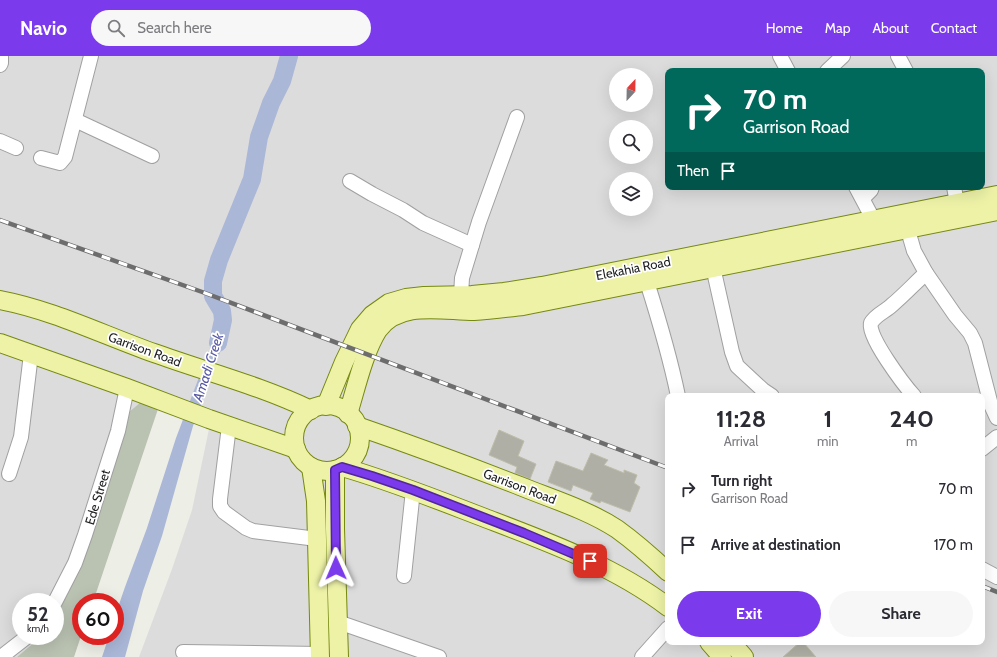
<!DOCTYPE html>
<html lang="en">
<head>
<meta charset="utf-8">
<style>
	body { margin:0; font-family:Cabin,sans-serif; background:#f7f7f7; color:#2b2b33; height:100vh; display:flex; flex-direction:column; font-size:15px; white-space:nowrap }
	* { box-sizing:border-box; margin:0 }
	p { font-size:13px; color:#7c7c81 }
	.icon { flex:none; width:22px; height:22px; fill:none; stroke:currentColor; stroke-width:2; stroke-linecap:round; stroke-linejoin:round }
	.map { position:relative; flex:1; overflow:hidden }
	.panel { position:absolute; left:665px; top:337px; width:320px; height:252px; display:flex; flex-direction:column; background:#fff; border-radius:8px; box-shadow:0 4px 16px #0002 }
	.panel>* { flex:none }
	.banner { position:absolute; left:665px; top:12px; width:320px; height:122px; border-radius:8px; box-shadow:0 4px 16px #0002; background:#00695c; color:#fff; overflow:hidden }
	.needle { width:26px; rotate:22deg }
	.fabs { position:absolute; left:609px; top:12px; display:grid; gap:8px }
	.fabs a { display:grid; place-items:center; width:44px; height:44px; border-radius:50%; background:#fff; box-shadow:0 4px 16px #0002; font-size:20px }
	.speed { position:absolute; left:12px; top:537px; display:flex; gap:8px; font-size:20px; font-weight:700; text-align:center }
	.speed>* { display:grid; place-content:center; width:52px; height:52px; border-radius:50%; background:#fff; box-shadow:0 4px 16px #0002; line-height:1 }
	.speed small { font-size:10px; font-weight:400 }
	.speed .limit { border:6px solid #d22; background:#fff; color:#111 }
	.pin { position:absolute; display:grid; place-items:center; width:34px; height:34px; color:#fff; margin:-17px; border-radius:8px; box-shadow:0 2px 6px #0006 }
	.me { position:absolute; width:44px; margin:-22px; rotate:359deg; stroke-linejoin:round; filter:drop-shadow(0 0 3px #0008) }
	.turn { display:flex; align-items:center; gap:14px; height:84px; padding:0 12px; font-size:18px }
	.turn .icon { width:52px; height:52px; stroke-width:2.5 }
	.turn b { display:block; font-size:28px; line-height:34px }
	.then { display:flex; align-items:center; height:38px; padding:0 12px; background:#0003; gap:8px; font-size:15px }
	.eta { display:flex; justify-content:space-evenly; align-items:center; height:68px; text-align:center }
	.eta b { font-size:24px; font-weight:700; line-height:28px }
	.primary-button { display:flex; gap:8px; margin-top:auto; padding:8px 12px }
	.primary-button a { flex:1; height:46px; border-radius:24px; background:#7c3aed; color:#fff; font-size:16px; font-weight:700; line-height:46px; text-align:center }
	.primary-button a+a { background:#f7f7f7; color:#2b2b33 }
	ul { padding:0; list-style:none }
	li { display:flex; align-items:center; gap:12px; height:56px; padding:0 12px }
	li div { flex:1 }
	li b { display:block; font-size:15px }
	li em { font-style:normal }
	header { display:flex; align-items:center; gap:24px; box-sizing:border-box; height:56px; padding:0 20px; background:#7c3aed; color:#fff }
	header strong { font-size:19px }
	nav { display:flex; gap:22px; margin-inline-start:auto; font-size:14px }
	.search { width:280px; height:36px; background:#f7f7f7; display:flex; align-items:center; gap:10px; box-sizing:border-box; padding:0 14px; border-radius:22px; color:#7c7c81; font-size:15px }
	.map>svg:first-child { display:block }
</style>
</head>
<body>
<header>
<strong>Navio</strong>
<div class="search"><svg class="icon" aria-label="search" viewBox="0 0 24 24"><circle cx="10" cy="10" r="6"/><path d="M15 15l6 6"/></svg>Search here</div>
<nav><a>Home</a><a>Map</a><a>About</a><a>Contact</a></nav>
</header>
<div class="map">
<svg width="997" height="601" viewBox="0 0 997 601">
	<rect width="100%" height="100%" fill="#edeee6"/>
	<path fill="#dddcdc" fill-rule="evenodd" d="M0 0H997V601H139L172 513 192 454 209 373 141 346 80 507 58 553 55 558V546H21V580H40L37 584 17 601H0ZM668 15H982V131H668ZM616 19H646V49H616ZM616 71H646V101H616ZM616 123H646V153H616ZM668 340H982V586H668Z"/>
	<polygon fill="#bac2b2" points="141,346 158,353 93,546 81,546 81,580 74,601 17,601 37,584 40,580 55,580 55,558 80,507 128,357"/>
	<polygon fill="#abb7d7" points="221,263 225,264 222,291 193,370 162,480 143,535 125,601 102,601 109,580 115,580 115,560 125,531 147,472 176,382"/>
	<g fill="none" stroke-linecap="round" stroke-linejoin="round">
		<polyline stroke="#abb7d7" stroke-width="18" points="218,287 223,264 222,255 213,240 213,225 219,204 252,123 259,81 271,47 282,25 289,0"/>
	</g>
	<g fill="#b0afa5" stroke="#bebdaa">
		<polygon points="499,374 524,385 518,400 536,408 530,423 515,417 517,411 489,399"/>
		<polygon points="591,397 608,404 604,409 624,417 624,414 637,419 634,427 640,431 630,456 601,445 600,447 590,443 593,437 573,429 571,435 548,426 556,405 583,415"/>
		<polygon points="800,586 803,586 816,601 783,601"/>
	</g>
	<g fill="none" stroke-linecap="round" stroke-linejoin="round">
		<g stroke="#a0a0a0" stroke-width="16">
			<g id="minor">
				<polyline points="780,0 788,15"/>
				<polyline points="898,0 906,15"/>
				<polyline points="0,9 1,7 1,0"/>
				<polyline points="827,15 843,0"/>
				<polyline points="75,64 152,100"/>
				<polyline points="0,85 16,92"/>
				<polyline points="41,102 60,107 65,101 91,0"/>
				<polyline points="350,125 372,138 403,154 423,167 472,189"/>
				<polyline points="856,131 873,163 876,172"/>
				<polyline points="954,131 957,147"/>
				<polyline points="863,142 871,134 872,131"/>
				<polyline points="905,164 914,195 926,217 955,259 970,277 975,287 991,349 997,362"/>
				<polyline points="713,211 732,296 737,310 763,334 772,340"/>
				<path d="M647 226C659 264 670 301 678 340"/>
				<polyline points="461,239 462,222 479,166 517,61"/>
				<path d="M914 340C905 330 866 279 871 267 875 259 886 255 892 249 904 239 914 228 926 217"/>
				<polyline points="229,370 220,443 220,450 224,456 246,472 253,475 317,483"/>
				<polyline points="982,393 997,381"/>
				<polyline points="9,418 21,381 31,298"/>
				<polyline points="982,513 997,521"/>
				<polyline points="404,520 413,434"/>
				<polyline points="55,546 75,507 85,479 118,375 127,332"/>
				<polyline points="338,566 439,601"/>
				<polyline points="183,596 320,598"/>
				<polyline points="1,601 28,580"/>
				<polyline points="642,601 668,572"/>
			</g>
		</g>
		<g stroke="#768910" stroke-width="20">
			<g id="major">
				<path d="M0 244C53 254 103 279 154 297 207 316 261 330 311 354"/>
				<polyline points="0,287 127,332 209,363 296,393"/>
				<circle cx="327" cy="382" r="33"/>
				<polyline points="326,350 344,306 360,273 372,259 389,247 406,242 424,240 472,239 504,236 542,230 997,139"/>
				<path d="M348 358C356 332 364 296 378 274 399 244 443 255 474 255 490 254 506 252 523 250L997 155"/>
				<path d="M357 370C412 389 466 409 520 430 552 443 588 454 617 473 635 486 652 501 668 516"/>
				<polyline points="311,411 316,445 320,601"/>
				<path d="M342 411C391 425 438 444 485 462 548 486 614 510 668 551"/>
				<polyline points="335,414 335,473 339,601"/>
				<polyline points="709,586 722,601"/>
				<polyline points="731,586 744,601"/>
			</g>
		</g>
		<use href="#minor" stroke="#fff" stroke-width="14"/>
		<use href="#major" stroke="#edf2a7" stroke-width="18"/>
		<g stroke="#6d6d6d" stroke-width="4.5">
			<g id="rail">
				<polyline points="0,164 205,237 668,412"/>
				<polyline points="982,530 997,536"/>
			</g>
		</g>
		<use href="#rail" stroke="#fff" stroke-width="3" stroke-dasharray="9" stroke-linecap="butt"/>
	</g>
	<g fill="none" stroke-linecap="round" stroke-linejoin="round">
		<g stroke="#51269a" stroke-width="10">
			<polyline id="route" points="336,512 335,414 342,411 372,420 413,434 524,477 590,505"/>
		</g>
		<use href="#route" stroke="#7c3aed" stroke-width="7"/>
	</g>
	<g text-anchor="middle" dominant-baseline="central" stroke-width="3.5" stroke-linejoin="round" paint-order="stroke">
		<g font-size="13" fill="#1f1f1f" stroke="#fff">
			<text transform="translate(633 212) rotate(-11)">Elekahia Road</text>
			<text transform="translate(145 293) rotate(20)">Garrison Road</text>
			<text transform="translate(520 430) rotate(21)">Garrison Road</text>
			<text transform="translate(97 441) rotate(-73)">Ede Street</text>
		</g>
		<g font-size="14" font-style="italic" fill="#5556a4" stroke="#fff">
			<text transform="translate(208 311) rotate(-72)">Amadi Creek</text>
		</g>
	</g>
</svg>
<div class="fabs">
<a><svg class="needle" viewBox="-14 -14 28 28"><path d="M0-13l5 13h-10z" fill="#e53935"/><path d="M0 13l5-13h-10z" fill="#7c7c81"/></svg></a>
<a><svg class="icon" aria-label="search" viewBox="0 0 24 24"><circle cx="10" cy="10" r="6"/><path d="M15 15l6 6"/></svg></a>
<a><svg class="icon" aria-label="layers" viewBox="0 0 24 24"><path d="M12 4l9 5-9 5-9-5zM3 14l9 5 9-5"/></svg></a>
</div>
<div class="speed"><div>52<small>km/h</small></div><div class="limit">60</div></div>
<div class="pin" style="left:590px;top:505px;background:#d93025"><svg class="icon" aria-label="arrive" viewBox="0 0 24 24"><path d="M6 21V4h12l-3 4 3 4H6"/></svg></div>
<svg class="me" style="left:336px;top:512px" viewBox="-20 -20 40 40"><path d="M0-17L14 15 0 8-14 15z" fill="#7c3aed" stroke="#fff" stroke-width="4"/></svg>
<div class="banner">
<div class="turn"><svg class="icon" aria-label="right" viewBox="0 0 24 24"><path d="M7 20v-9h11M14 6l5 5-5 5"/></svg><div><b>70 m</b>Garrison Road</div></div>
<div class="then">Then<svg class="icon" aria-label="arrive" viewBox="0 0 24 24"><path d="M6 21V4h12l-3 4 3 4H6"/></svg></div>
</div>
<section class="panel">
<div class="eta">
<div><b>11:28</b><p>Arrival</p></div>
<div><b>1</b><p>min</p></div>
<div><b>240</b><p>m</p></div>
</div>
<ul>
<li><svg class="icon" aria-label="right" viewBox="0 0 24 24"><path d="M7 20v-9h11M14 6l5 5-5 5"/></svg><div><b>Turn right</b><p>Garrison Road</p></div><em>70 m</em></li>
<li><svg class="icon" aria-label="arrive" viewBox="0 0 24 24"><path d="M6 21V4h12l-3 4 3 4H6"/></svg><div><b>Arrive at destination</b></div><em>170 m</em></li>
</ul>
<div class="primary-button"><a>Exit</a><a>Share</a></div>
</section>
</div>
</body>
</html>
